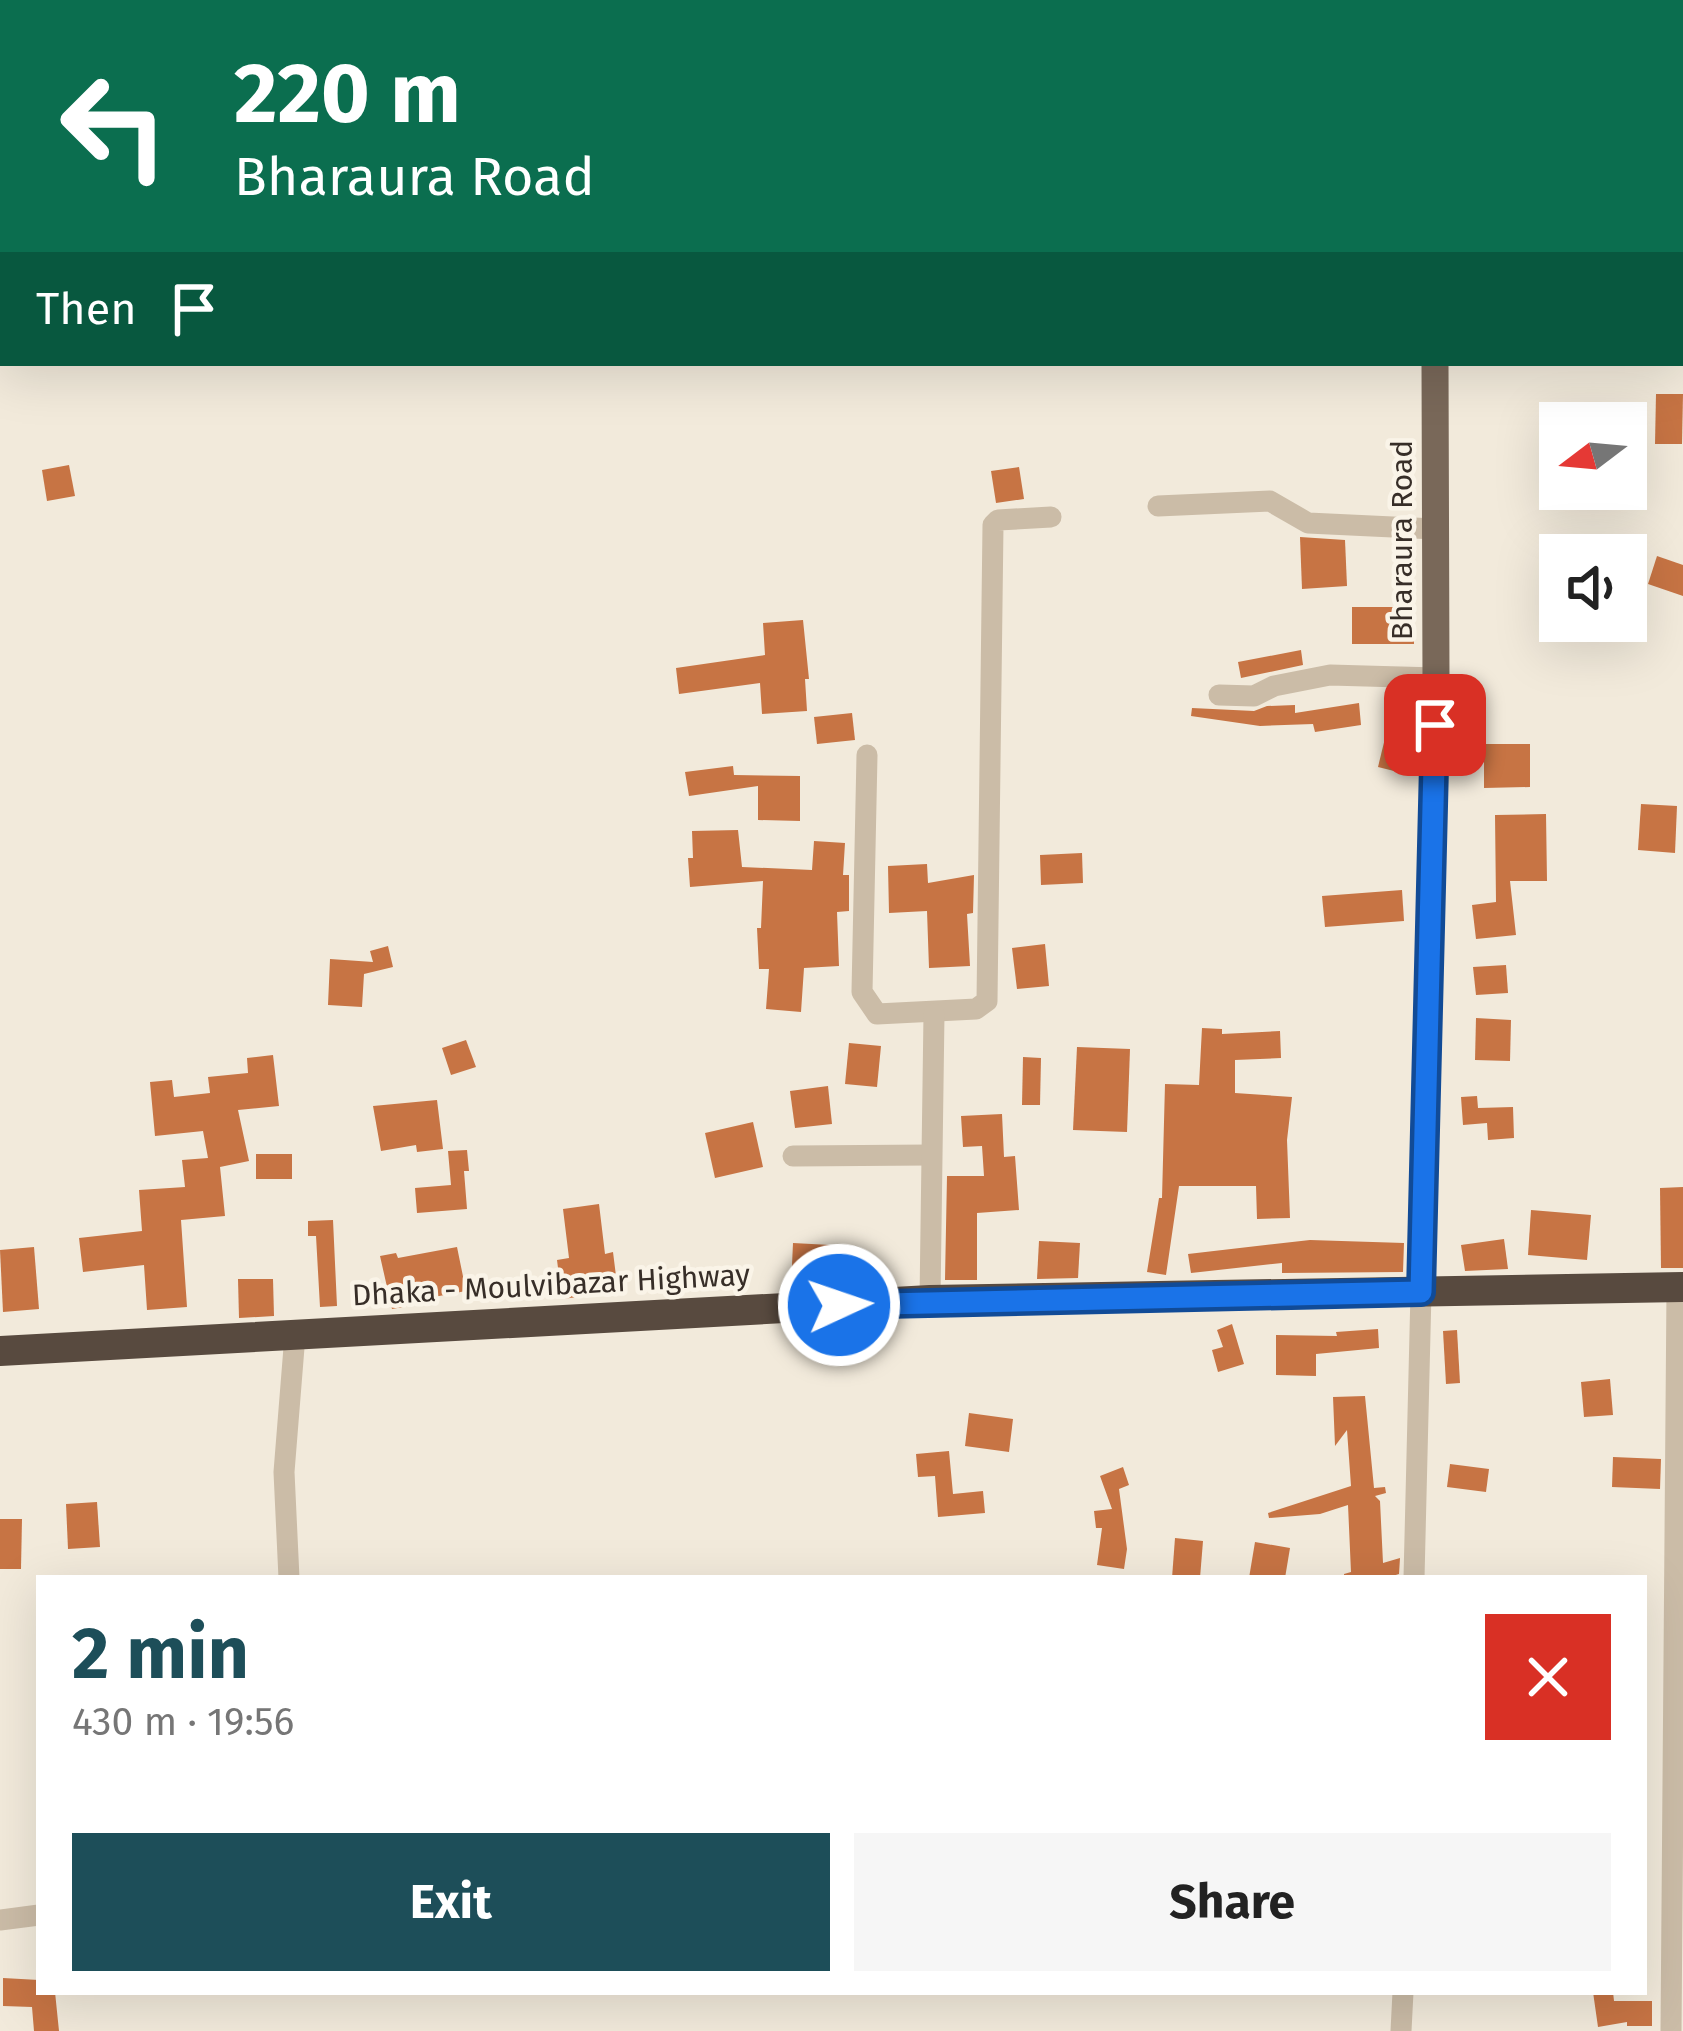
<!DOCTYPE html>
<html lang="en">
<head>
<meta charset="utf-8">
<style>
	body { margin:0; font-family:"Fira Sans",sans-serif; background:#f6f6f6; color:#222; height:100vh; display:flex; flex-direction:column; font-size:45px; white-space:nowrap }
	* { box-sizing:border-box; margin:0 }
	p { font-size:39px; color:#767676 }
	.icon { flex:none; width:66px; height:66px; fill:none; stroke:currentColor; stroke-width:2; stroke-linecap:round; stroke-linejoin:round }
	.map { position:relative; flex:1; overflow:hidden }
	.details { position:absolute; left:36px; top:1575px; width:1611px; height:420px; display:flex; flex-direction:column; background:#fff; border-radius:0px; box-shadow:0 12px 48px #0002 }
	.details>* { flex:none }
	.top-card { position:absolute; left:0px; top:0px; width:1683px; height:366px; box-shadow:0 12px 48px #0002; background:#0b6e4f; color:#fff; overflow:hidden }
	.needle { width:78px; rotate:254deg }
	.fabs { position:absolute; left:1539px; top:402px; display:grid; gap:24px }
	.fabs a { display:grid; place-items:center; width:108px; height:108px; border-radius:0px; background:#fff; box-shadow:0 12px 48px #0002; font-size:60px }
	.pin { position:absolute; display:grid; place-items:center; width:102px; height:102px; color:#fff; margin:-51px; border-radius:24px; box-shadow:0 6px 18px #0006 }
	.me { position:absolute; width:132px; margin:-66px; rotate:87deg; stroke-linejoin:round; filter:drop-shadow(0 0 9px #0008) }
	.turn { display:flex; align-items:center; gap:42px; height:252px; padding:0 36px; font-size:54px }
	.turn .icon { width:156px; height:156px; stroke-width:2.5 }
	.turn b { display:block; font-size:84px; line-height:102px }
	.then { display:flex; align-items:center; height:114px; padding:0 36px; background:#0003; gap:24px; font-size:45px }
	.round { display:grid; place-items:center; flex:none; width:126px; height:126px; border-radius:0px; background:#f6f6f6 }
	.overview { display:flex; align-items:center; justify-content:space-between; height:204px; padding:0 36px }
	h1 { font-size:72px; font-weight:700; line-height:90px; color:#1d4e59 }
	.primary-button { display:flex; gap:24px; margin-top:auto; padding:24px 36px }
	.primary-button a { flex:1; height:138px; border-radius:0px; background:#1d4e59; color:#fff; font-size:48px; font-weight:700; line-height:138px; text-align:center }
	.primary-button a+a { background:#f6f6f6; color:#222 }
	.map>svg:first-child { display:block }
</style>
</head>
<body>
<div class="map">
<svg width="1683" height="2031" viewBox="0 0 1683 2031">
	<rect width="100%" height="100%" fill="#f2eadb"/>
	<g fill="#c77444">
		<polygon points="1656,394 1683,394 1682,444 1655,444"/>
		<polygon points="69,465 75,496 47,501 42,470"/>
		<polygon points="1019,467 1024,499 996,503 991,471"/>
		<polygon points="1300,537 1345,540 1347,586 1302,589"/>
		<polygon points="1657,556 1683,565 1683,596 1648,584"/>
		<rect x="1352" y="607" width="62" height="37"/>
		<polygon points="803,620 809,679 805,679 807,711 762,714 760,683 679,694 676,668 765,655 763,623"/>
		<polygon points="1301,650 1303,665 1241,678 1238,662"/>
		<polygon points="1359,703 1361,725 1315,732 1313,724 1260,726 1191,716 1192,708 1254,711 1267,706 1295,705 1295,713"/>
		<polygon points="852,713 855,740 817,744 814,717"/>
		<polygon points="1388,726 1417,734 1406,774 1378,767"/>
		<polygon points="1484,744 1530,744 1530,787 1484,788"/>
		<polygon points="733,766 734,775 800,776 800,821 758,820 758,786 689,796 685,772"/>
		<polygon points="1641,804 1677,806 1675,853 1638,850"/>
		<polygon points="1546,814 1547,881 1510,881 1516,935 1476,939 1472,905 1496,902 1495,815"/>
		<polygon points="738,830 742,867 812,870 814,841 845,843 843,875 849,875 849,911 837,912 839,966 804,968 801,1012 766,1009 769,969 759,969 757,928 761,928 763,881 690,887 688,858 693,858 692,831"/>
		<polygon points="1082,853 1083,883 1041,885 1040,855"/>
		<polygon points="927,864 928,883 974,875 973,913 967,914 970,966 929,968 927,911 889,913 888,866"/>
		<polygon points="1402,890 1404,921 1325,927 1322,896"/>
		<polygon points="1045,944 1049,986 1017,989 1012,948"/>
		<polygon points="388,946 393,967 364,974 362,1007 328,1005 330,959 373,962 370,951"/>
		<polygon points="1506,965 1508,993 1476,995 1473,967"/>
		<polygon points="1476,1018 1511,1020 1510,1061 1475,1060"/>
		<polygon points="1202,1028 1222,1029 1222,1034 1280,1031 1281,1058 1235,1060 1235,1093 1292,1097 1287,1140 1290,1218 1257,1219 1256,1186 1179,1186 1166,1275 1147,1272 1159,1198 1162,1198 1165,1084 1199,1085"/>
		<polygon points="466,1040 476,1067 451,1075 442,1048"/>
		<polygon points="849,1043 881,1046 877,1087 845,1084"/>
		<polygon points="1077,1047 1130,1049 1127,1132 1073,1130"/>
		<polygon points="273,1055 279,1106 238,1110 249,1161 220,1167 225,1216 181,1220 187,1307 147,1310 144,1265 83,1272 79,1238 142,1231 139,1190 185,1187 182,1160 208,1158 203,1131 155,1136 150,1082 172,1080 174,1097 210,1093 208,1077 248,1073 247,1058"/>
		<polygon points="1023,1057 1041,1058 1040,1105 1022,1105"/>
		<polygon points="828,1086 832,1124 795,1128 790,1091"/>
		<polygon points="1477,1096 1478,1108 1513,1107 1514,1138 1488,1140 1487,1123 1463,1125 1461,1097"/>
		<polygon points="437,1100 443,1149 417,1152 416,1145 381,1151 373,1106"/>
		<polygon points="1002,1114 1004,1157 1015,1156 1019,1210 977,1213 977,1280 945,1280 947,1176 984,1176 982,1146 963,1147 961,1116"/>
		<polygon points="753,1122 763,1167 715,1178 705,1133"/>
		<polygon points="467,1150 469,1171 464,1171 467,1209 417,1213 415,1188 451,1185 448,1151"/>
		<rect x="256" y="1154" width="36" height="25"/>
		<polygon points="1683,1187 1683,1268 1661,1268 1660,1188"/>
		<polygon points="599,1204 605,1254 613,1252 618,1292 562,1299 557,1260 569,1258 563,1209"/>
		<polygon points="1531,1210 1591,1215 1587,1260 1528,1255"/>
		<polygon points="333,1220 337,1306 320,1307 316,1236 308,1236 308,1221"/>
		<polygon points="1504,1239 1508,1269 1465,1271 1461,1245"/>
		<polygon points="1310,1240 1404,1243 1403,1272 1282,1273 1282,1263 1191,1273 1188,1254"/>
		<polygon points="1039,1241 1080,1243 1078,1278 1037,1279"/>
		<polygon points="793,1243 830,1245 827,1286 791,1288"/>
		<polygon points="34,1247 39,1309 3,1312 0,1250"/>
		<polygon points="457,1247 466,1291 407,1302 408,1306 392,1309 380,1256 396,1253 398,1258"/>
		<polygon points="238,1279 273,1279 274,1316 239,1318"/>
		<polygon points="1232,1324 1244,1364 1218,1372 1212,1350 1223,1347 1217,1330"/>
		<polygon points="1378,1329 1379,1348 1316,1354 1316,1376 1276,1375 1276,1335 1337,1336 1336,1332"/>
		<polygon points="1457,1330 1460,1383 1446,1384 1443,1331"/>
		<polygon points="1610,1379 1613,1415 1584,1417 1581,1382"/>
		<polygon points="1365,1396 1374,1488 1385,1487 1386,1493 1375,1496 1380,1501 1383,1563 1400,1558 1399,1574 1386,1578 1344,1578 1344,1574 1351,1572 1348,1505 1320,1514 1269,1518 1268,1513 1351,1486 1347,1430 1335,1446 1333,1397"/>
		<polygon points="969,1413 1013,1419 1009,1452 965,1446"/>
		<polygon points="949,1451 953,1494 983,1491 985,1513 938,1517 935,1476 918,1477 916,1454"/>
		<polygon points="1613,1457 1661,1459 1660,1489 1612,1487"/>
		<polygon points="1450,1464 1489,1469 1486,1492 1447,1487"/>
		<polygon points="1123,1467 1129,1485 1119,1489 1127,1549 1124,1569 1097,1565 1102,1528 1096,1528 1094,1511 1112,1509 1100,1476"/>
		<polygon points="97,1502 100,1547 68,1549 66,1504"/>
		<polygon points="0,1519 22,1519 21,1569 0,1569"/>
		<polygon points="1175,1538 1203,1541 1200,1578 1172,1578"/>
		<polygon points="1255,1542 1290,1548 1285,1578 1249,1578"/>
		<polygon points="3,1978 39,1980 39,1992 55,1992 59,2031 34,2031 32,2007 3,2006"/>
		<polygon points="1593,1992 1613,1992 1614,2001 1652,2001 1652,2026 1627,2026 1627,2022 1598,2027"/>
	</g>
	<g fill="none" stroke-linecap="round" stroke-linejoin="round">
		<g stroke="#cbbca7" stroke-width="21">
			<polyline points="1680,300 1683,300"/>
			<polyline points="1158,506 1270,501 1308,523 1435,529"/>
			<polyline points="1219,695 1254,696 1274,686 1330,675 1436,678"/>
			<polyline points="867,755 862,992 877,1014 976,1009 987,1001 993,525 998,520 1051,517"/>
			<polyline points="793,1156 930,1155"/>
			<polyline points="930,1300 934,1014"/>
			<polyline points="289,1578 284,1472 295,1335"/>
			<polyline points="1414,1578 1421,1292"/>
			<polyline points="0,1920 39,1915"/>
			<polyline points="1401,2031 1403,1992"/>
			<polyline points="1671,2031 1677,1288"/>
		</g>
		<g stroke="#796859" stroke-width="27">
			<polyline points="1434,0 1434,3"/>
			<polyline points="1421,1292 1436,678 1435,363"/>
		</g>
		<polyline stroke="#584a3f" stroke-width="30" points="0,1351 930,1300 1683,1287"/>
	</g>
	<g fill="none" stroke-linecap="round" stroke-linejoin="round">
		<g stroke="#114b97" stroke-width="30">
			<polyline id="route" points="839,1305 1421,1292 1435,725"/>
		</g>
		<use href="#route" stroke="#1a73e8" stroke-width="21"/>
	</g>
	<g text-anchor="middle" dominant-baseline="central" stroke-width="9" stroke-linejoin="round" paint-order="stroke">
		<g font-size="30" fill="#372e28" stroke="#faf4e8">
			<text transform="translate(1402 540) rotate(-90)">Bharaura Road</text>
			<text transform="translate(551 1285) rotate(-3)">Dhaka - Moulvibazar Highway</text>
		</g>
	</g>
</svg>
<div class="fabs">
<a><svg class="needle" viewBox="-14 -14 28 28"><path d="M0-13l5 13h-10z" fill="#e53935"/><path d="M0 13l5-13h-10z" fill="#767676"/></svg></a>
<a><svg class="icon" aria-label="sound" viewBox="0 0 24 24"><path d="M4 9h4l5-4v14l-5-4H4zM17 9q2 3 0 6"/></svg></a>
</div>
<div class="pin" style="left:1435px;top:725px;background:#d93025"><svg class="icon" aria-label="arrive" viewBox="0 0 24 24"><path d="M6 21V4h12l-3 4 3 4H6"/></svg></div>
<svg class="me" style="left:839px;top:1305px" viewBox="-20 -20 40 40"><circle r="17" fill="#1a73e8" stroke="#fff" stroke-width="3"/><path d="M0-11L8 9 0 5-8 9z" fill="#fff"/></svg>
<div class="top-card">
<div class="turn"><svg class="icon" aria-label="left" viewBox="0 0 24 24"><path d="M17 20v-9H6M10 6l-5 5 5 5"/></svg><div><b>220 m</b>Bharaura Road</div></div>
<div class="then">Then<svg class="icon" aria-label="arrive" viewBox="0 0 24 24"><path d="M6 21V4h12l-3 4 3 4H6"/></svg></div>
</div>
<section class="details">
<div class="overview"><div><h1>2 min</h1><p>430 m · 19:56</p></div><a class="round" style="background:#d93025;color:#fff"><svg class="icon" aria-label="close" viewBox="0 0 24 24"><path d="M6 6l12 12M18 6L6 18"/></svg></a></div>
<div class="primary-button"><a>Exit</a><a>Share</a></div>
</section>
</div>
</body>
</html>
